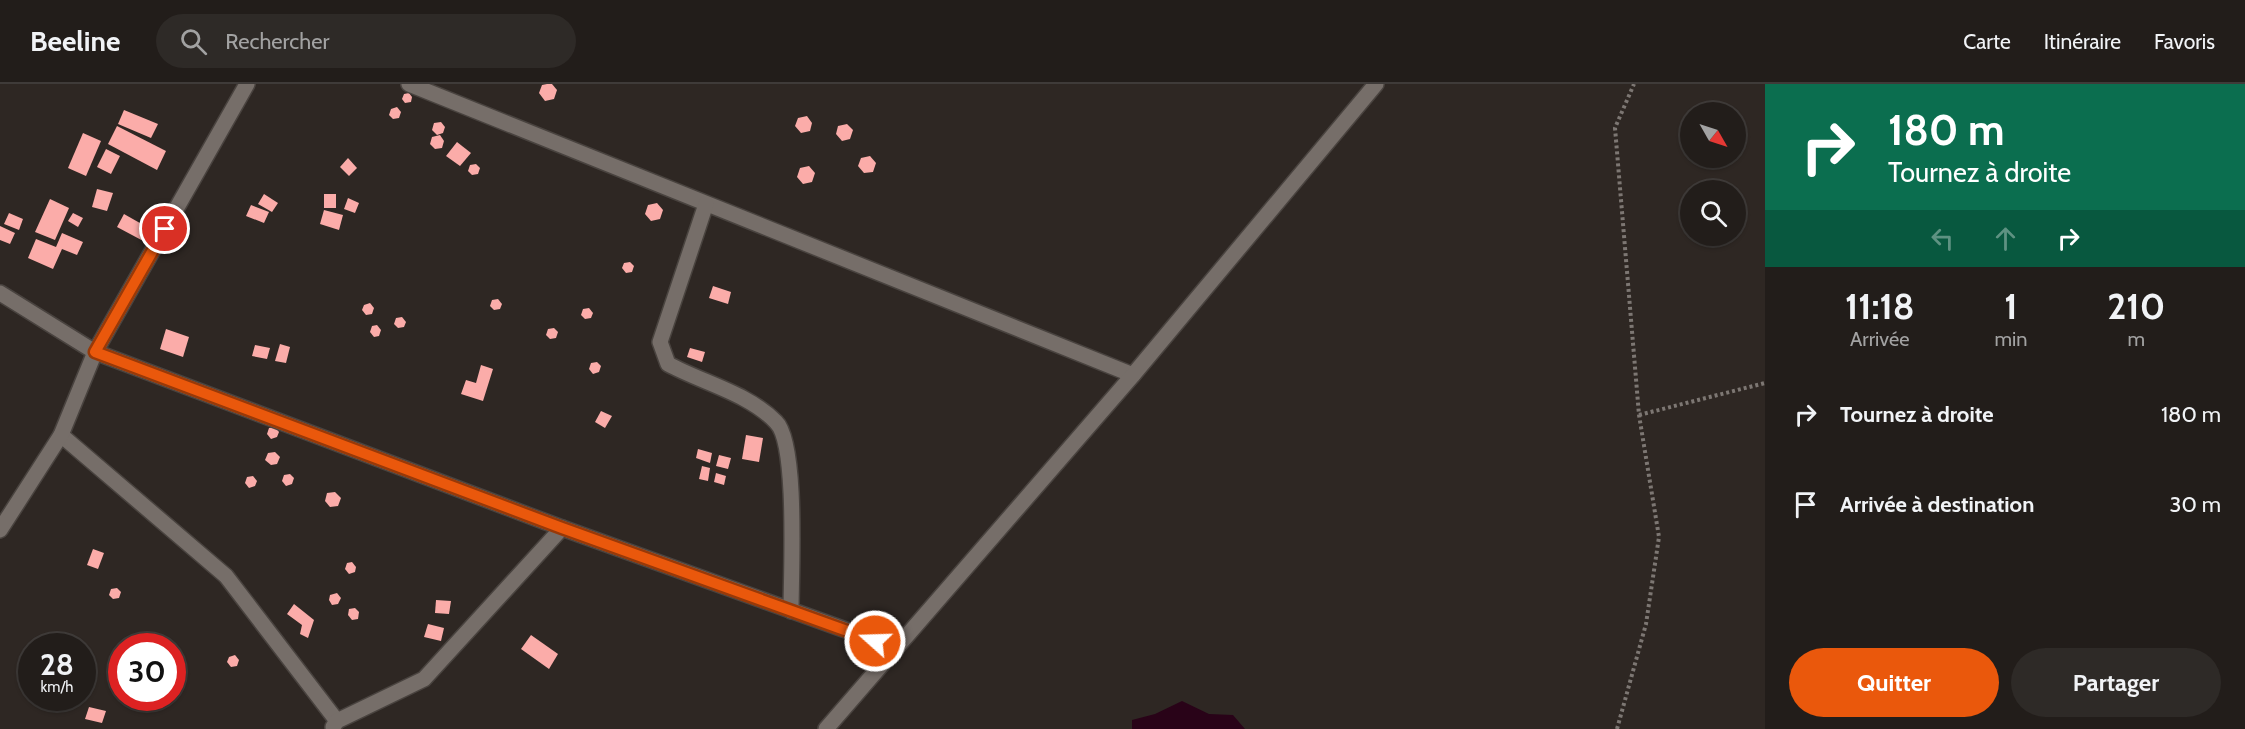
<!DOCTYPE html>
<html lang="fr">
<head>
<meta charset="utf-8">
<style>
	body { margin:0; font-family:Cabin,sans-serif; background:#2e2a27; color:#f1f3f6; height:100vh; display:flex; flex-direction:column; font-size:22px; white-space:nowrap }
	* { box-sizing:border-box; margin:0 }
	p { font-size:20px; color:#a2a2a2 }
	.icon { flex:none; width:33px; height:33px; fill:none; stroke:currentColor; stroke-width:2; stroke-linecap:round; stroke-linejoin:round }
	.map { position:relative; flex:1; overflow:hidden }
	.sheet { display:flex; flex-direction:column; background:#221d1a; width:480px }
	.sheet>* { flex:none }
	.banner { background:#0b6e4f; color:#fff; overflow:hidden }
	.needle { width:39px; rotate:129deg }
	.tools { position:absolute; left:1680px; top:18px; display:grid; gap:12px }
	.tools a { display:grid; place-items:center; width:66px; height:66px; border-radius:50%; background:#221d1a; box-shadow:0 2px 4px #0004,0 0 0 2px #3f3b39; font-size:30px }
	.speed { position:absolute; left:18px; top:549px; display:flex; gap:12px; font-size:30px; font-weight:700; text-align:center }
	.speed>* { display:grid; place-content:center; width:78px; height:78px; border-radius:50%; background:#221d1a; box-shadow:0 2px 4px #0004,0 0 0 2px #3f3b39; line-height:1 }
	.speed small { font-size:15px; font-weight:400 }
	.speed .limit { border:9px solid #d22; background:#fff; color:#111 }
	.pin { position:absolute; display:grid; place-items:center; width:51px; height:51px; color:#fff; margin:-26px; border:3px solid #fff; border-radius:50%; box-shadow:0 2px 6px #0007 }
	.me { position:absolute; width:66px; margin:-33px; rotate:290deg; stroke-linejoin:round; filter:drop-shadow(0 0 4px #0008) }
	.turn { display:flex; align-items:center; gap:21px; height:126px; padding:0 24px; font-size:27px }
	.turn .icon { width:78px; height:78px; stroke-width:2.5 }
	.turn b { display:block; font-size:42px; line-height:51px }
	.lanes { display:flex; align-items:center; height:57px; padding:0 24px; background:#0003; justify-content:center; gap:30px; direction:ltr }
	.lanes .off { opacity:.35 }
	.eta { display:flex; justify-content:space-evenly; align-items:center; height:102px; text-align:center }
	.eta b { font-size:36px; font-weight:800; line-height:42px }
	.action { display:flex; gap:12px; margin-top:auto; padding:12px 24px }
	.action a { flex:1; height:69px; border-radius:36px; background:#ea580c; color:#fff; font-size:24px; font-weight:800; line-height:69px; text-align:center }
	.action a+a { background:#2e2a27; color:#f1f3f6 }
	ul { padding:0; list-style:none }
	li { display:flex; align-items:center; gap:18px; height:90px; padding:0 24px }
	li div { flex:1 }
	li b { display:block; font-size:22px }
	li em { font-style:normal }
	header { display:flex; align-items:center; gap:36px; box-sizing:border-box; height:84px; padding:0 30px; background:#221d1a; border-bottom:2px solid #3f3b39 }
	header strong { font-size:28px }
	nav { display:flex; gap:33px; margin-inline-start:auto; font-size:21px }
	.search { width:420px; height:54px; background:#2e2a27; display:flex; align-items:center; gap:15px; box-sizing:border-box; padding:0 21px; border-radius:33px; color:#a2a2a2; font-size:22px }
	main { display:flex; flex:1; min-height:0 }
	.map>svg:first-child { display:block }
</style>
</head>
<body>
<header>
<strong>Beeline</strong>
<div class="search"><svg class="icon" aria-label="search" viewBox="0 0 24 24"><circle cx="10" cy="10" r="6"/><path d="M15 15l6 6"/></svg>Rechercher</div>
<nav><a>Carte</a><a>Itinéraire</a><a>Favoris</a></nav>
</header>
<main>
<div class="map">
<svg width="1765" height="645" viewBox="0 0 1765 645">
	<rect width="100%" height="100%" fill="#2e2723"/>
	<polygon fill="#290318" points="1182,617 1209,630 1233,631 1245,645 1132,645 1132,636 1155,630"/>
	<g fill="#fbaca9">
		<polygon points="547,0 552,0 557,6 554,15 545,17 539,9 542,1"/>
		<polygon points="409,9 412,13 411,18 405,19 402,15 404,10"/>
		<polygon points="397,23 401,28 399,34 393,35 389,31 391,25"/>
		<polygon points="124,26 158,40 151,54 118,40"/>
		<polygon points="807,32 812,39 810,47 801,49 795,42 798,34"/>
		<polygon points="441,38 445,43 443,49 437,51 432,46 434,39"/>
		<polygon points="847,40 853,46 850,55 842,57 836,50 838,42"/>
		<polygon points="117,42 166,67 157,86 108,60"/>
		<polygon points="83,49 101,57 86,92 68,84"/>
		<polygon points="440,51 444,57 442,64 435,65 430,60 432,53"/>
		<polygon points="457,58 471,69 460,82 446,72"/>
		<polygon points="106,65 120,72 111,90 97,83"/>
		<polygon points="870,72 876,79 873,88 864,89 858,82 861,74"/>
		<polygon points="348,74 357,84 349,92 340,83"/>
		<polygon points="476,80 480,84 478,90 472,91 468,87 470,81"/>
		<polygon points="809,82 815,89 812,98 803,100 797,93 800,84"/>
		<polygon points="97,105 113,109 107,127 92,123"/>
		<polygon points="264,110 278,119 272,128 258,120"/>
		<rect x="324" y="110" width="12" height="14"/>
		<polygon points="348,114 359,119 355,129 344,125"/>
		<polygon points="50,115 69,124 55,156 35,148"/>
		<polygon points="657,119 663,126 660,135 651,137 645,130 648,121"/>
		<polygon points="251,121 269,128 264,139 246,132"/>
		<polygon points="324,126 343,131 339,146 320,140"/>
		<polygon points="9,129 23,135 19,146 4,140"/>
		<polygon points="73,129 83,134 78,143 68,137"/>
		<polygon points="124,130 154,147 147,159 117,143"/>
		<polygon points="0,142 15,149 10,160 0,156"/>
		<polygon points="62,149 83,158 77,171 62,165 53,185 28,174 36,155 56,163"/>
		<polygon points="630,178 634,182 632,188 626,189 622,184 624,179"/>
		<polygon points="713,202 731,208 728,220 709,214"/>
		<polygon points="498,215 502,220 500,225 494,226 490,222 492,216"/>
		<polygon points="370,219 374,224 372,230 366,231 362,226 364,221"/>
		<polygon points="589,224 593,229 591,234 585,235 581,231 583,225"/>
		<polygon points="402,233 406,238 404,243 398,244 394,240 396,234"/>
		<polygon points="377,241 381,246 379,252 374,253 370,248 372,242"/>
		<polygon points="554,244 558,248 556,254 550,255 546,251 548,245"/>
		<polygon points="166,245 189,253 183,273 160,265"/>
		<polygon points="280,260 290,263 286,279 275,277"/>
		<polygon points="255,261 270,264 267,275 252,272"/>
		<polygon points="690,264 705,268 702,278 687,273"/>
		<polygon points="597,278 601,282 599,288 593,290 589,285 591,279"/>
		<polygon points="481,281 493,285 483,317 461,310 466,296 476,299"/>
		<polygon points="601,327 612,332 605,344 595,338"/>
		<polygon points="275,343 279,348 277,353 271,355 267,350 269,344"/>
		<polygon points="746,351 763,354 759,378 742,375"/>
		<polygon points="698,365 712,369 710,379 696,374"/>
		<polygon points="275,368 280,373 277,380 271,381 265,376 268,369"/>
		<polygon points="719,371 731,374 728,385 716,382"/>
		<polygon points="702,382 710,384 708,397 699,395"/>
		<polygon points="716,389 726,392 724,401 714,398"/>
		<polygon points="290,390 294,394 292,400 286,402 282,397 284,391"/>
		<polygon points="253,392 257,397 255,402 249,404 245,399 247,393"/>
		<polygon points="335,408 341,414 338,422 330,423 325,417 327,409"/>
		<polygon points="93,465 104,469 98,485 87,481"/>
		<polygon points="352,478 356,483 355,488 349,490 345,485 347,479"/>
		<polygon points="117,504 121,508 119,514 113,515 109,511 111,505"/>
		<polygon points="337,509 341,514 338,520 332,521 329,516 330,511"/>
		<polygon points="436,516 451,517 449,530 435,529"/>
		<polygon points="294,520 314,536 308,554 300,550 302,541 287,530"/>
		<polygon points="355,524 359,528 358,535 352,536 348,531 349,525"/>
		<polygon points="428,540 444,544 441,557 424,553"/>
		<polygon points="531,551 558,570 549,585 521,565"/>
		<polygon points="235,571 239,576 237,582 231,583 227,578 229,573"/>
		<polygon points="89,623 106,627 102,639 85,635"/>
	</g>
	<g fill="none" stroke-linecap="round" stroke-linejoin="round">
		<g stroke="#49433f" stroke-width="18">
			<g id="minor">
				<polyline points="409,0 1133,291"/>
				<path d="M706 120 660 258 668 280C703 299 748 309 776 338 798 359 791 492 791 527"/>
				<polyline points="0,209 95,268 562,444 896,564"/>
				<polyline points="61,351 226,492 337,637"/>
				<polyline points="0,446 61,351 95,268 247,0"/>
				<polyline points="333,643 337,637 424,595 562,444"/>
				<polyline points="826,645 1133,291 1376,0"/>
			</g>
		</g>
		<g stroke="#7d7773" stroke-width="4" stroke-dasharray="3 3" stroke-linecap="butt">
			<polyline points="1639,331 1765,299"/>
			<polyline points="1617,645 1646,540 1659,453 1639,331 1615,44 1634,0"/>
		</g>
		<use href="#minor" stroke="#766e69" stroke-width="15"/>
	</g>
	<g fill="none" stroke-linecap="round" stroke-linejoin="round">
		<g stroke="#983908" stroke-width="15">
			<polyline id="route" points="165,145 95,268 562,444 875,557"/>
		</g>
		<use href="#route" stroke="#ea580c" stroke-width="10"/>
	</g>
</svg>
<div class="tools">
<a><svg class="needle" viewBox="-14 -14 28 28"><path d="M0-13l5 13h-10z" fill="#e53935"/><path d="M0 13l5-13h-10z" fill="#a2a2a2"/></svg></a>
<a><svg class="icon" aria-label="search" viewBox="0 0 24 24"><circle cx="10" cy="10" r="6"/><path d="M15 15l6 6"/></svg></a>
</div>
<div class="speed"><div>28<small>km/h</small></div><div class="limit">30</div></div>
<div class="pin" style="left:165px;top:145px;background:#d93025"><svg class="icon" aria-label="arrive" viewBox="0 0 24 24"><path d="M6 21V4h12l-3 4 3 4H6"/></svg></div>
<svg class="me" style="left:875px;top:557px" viewBox="-20 -20 40 40"><circle r="17" fill="#ea580c" stroke="#fff" stroke-width="3"/><path d="M0-11L8 9 0 5-8 9z" fill="#fff"/></svg>
</div>
<section class="sheet">
<div class="banner">
<div class="turn"><svg class="icon" aria-label="right" viewBox="0 0 24 24"><path d="M7 20v-9h11M14 6l5 5-5 5"/></svg><div><b>180 m</b>Tournez à droite</div></div>
<div class="lanes"><svg class="icon off" aria-label="left" viewBox="0 0 24 24"><path d="M17 20v-9H6M10 6l-5 5 5 5"/></svg><svg class="icon off" aria-label="ahead" viewBox="0 0 24 24"><path d="M12 20V5M6 11l6-6 6 6"/></svg><svg class="icon" aria-label="right" viewBox="0 0 24 24"><path d="M7 20v-9h11M14 6l5 5-5 5"/></svg></div>
</div>
<div class="eta">
<div><b>11:18</b><p>Arrivée</p></div>
<div><b>1</b><p>min</p></div>
<div><b>210</b><p>m</p></div>
</div>
<ul>
<li><svg class="icon" aria-label="right" viewBox="0 0 24 24"><path d="M7 20v-9h11M14 6l5 5-5 5"/></svg><div><b>Tournez à droite</b></div><em>180 m</em></li>
<li><svg class="icon" aria-label="arrive" viewBox="0 0 24 24"><path d="M6 21V4h12l-3 4 3 4H6"/></svg><div><b>Arrivée à destination</b></div><em>30 m</em></li>
</ul>
<div class="action"><a>Quitter</a><a>Partager</a></div>
</section>
</main>
</body>
</html>
